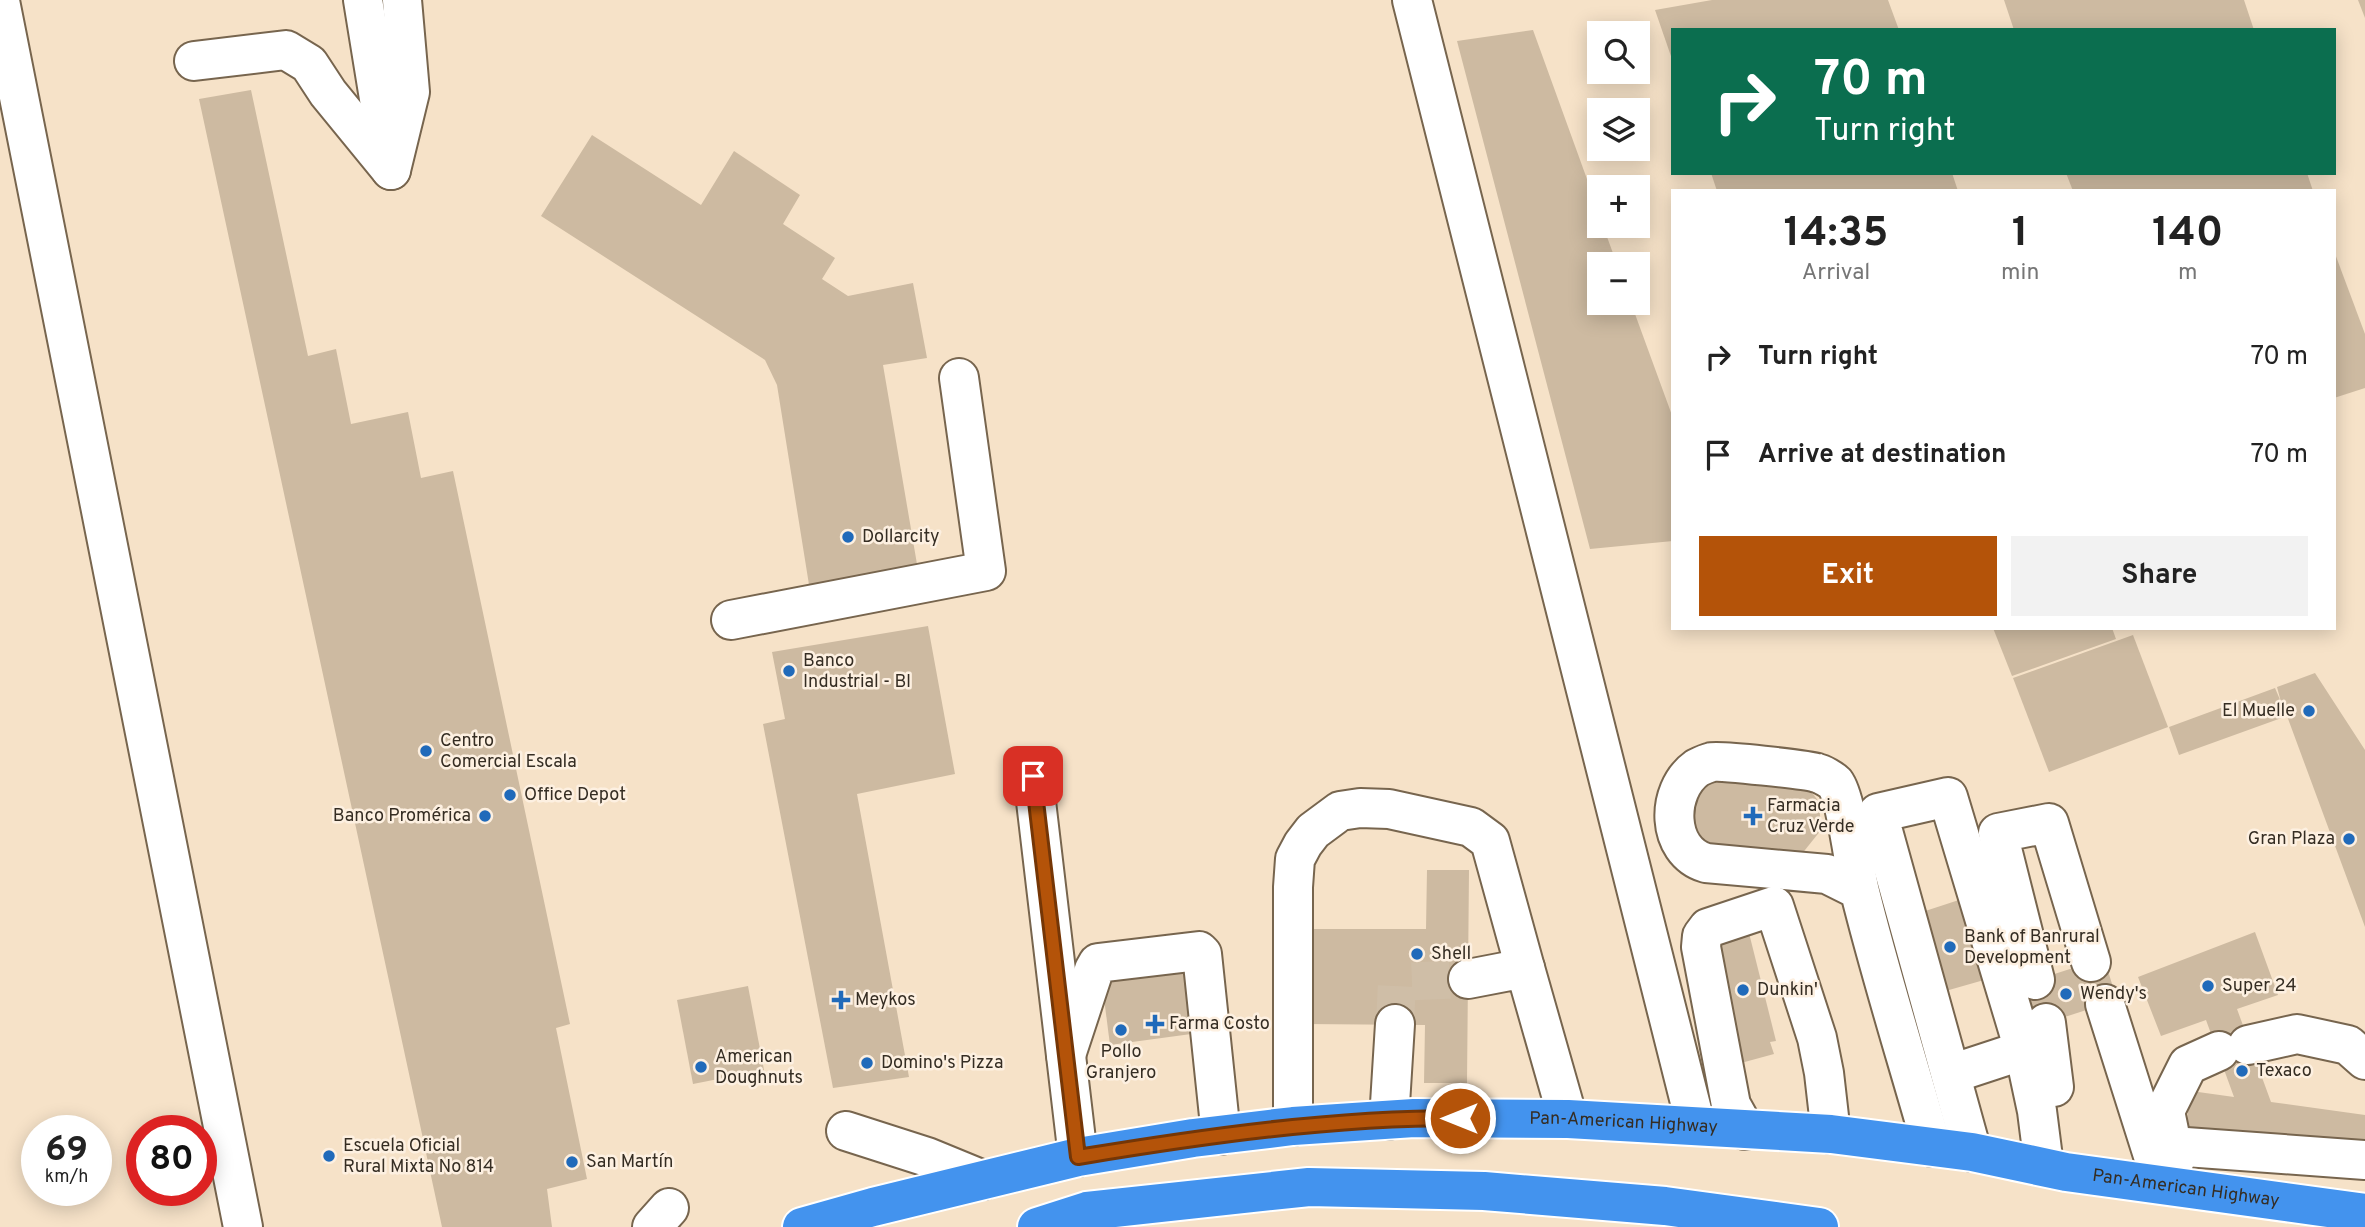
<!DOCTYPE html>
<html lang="en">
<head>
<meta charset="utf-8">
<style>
	body { margin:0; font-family:Overpass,sans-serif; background:#f2f2f2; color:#222; height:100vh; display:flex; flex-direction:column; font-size:26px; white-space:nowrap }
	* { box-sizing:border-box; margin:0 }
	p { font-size:23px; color:#767676 }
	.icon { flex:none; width:38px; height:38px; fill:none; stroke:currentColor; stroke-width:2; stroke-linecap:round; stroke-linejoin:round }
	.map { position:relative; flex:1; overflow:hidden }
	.sheet { position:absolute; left:1671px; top:189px; width:665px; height:441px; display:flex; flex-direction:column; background:#fff; border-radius:0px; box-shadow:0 4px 18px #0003 }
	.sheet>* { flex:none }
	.hud { position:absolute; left:1671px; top:28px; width:665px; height:147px; border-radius:0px; box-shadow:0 4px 18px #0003; background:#0b6e4f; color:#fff; overflow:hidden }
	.fabs { position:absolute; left:1587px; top:21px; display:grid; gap:14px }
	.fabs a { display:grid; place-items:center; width:63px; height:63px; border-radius:0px; background:#fff; box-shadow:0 4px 18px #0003; font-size:35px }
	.speed { position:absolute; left:21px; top:1115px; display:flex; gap:14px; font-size:35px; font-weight:700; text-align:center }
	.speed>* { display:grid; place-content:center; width:91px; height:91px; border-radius:50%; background:#fff; box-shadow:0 4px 18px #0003; line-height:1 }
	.speed small { font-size:18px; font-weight:400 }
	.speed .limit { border:10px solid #d22; background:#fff; color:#111 }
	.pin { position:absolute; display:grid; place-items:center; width:60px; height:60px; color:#fff; margin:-30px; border-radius:14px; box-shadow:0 4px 10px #0006 }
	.me { position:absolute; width:77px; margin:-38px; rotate:270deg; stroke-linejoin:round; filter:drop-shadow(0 0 5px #0008) }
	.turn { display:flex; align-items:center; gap:24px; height:147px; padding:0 28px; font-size:32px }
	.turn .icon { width:91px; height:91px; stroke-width:2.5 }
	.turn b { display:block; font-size:49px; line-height:60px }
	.eta { display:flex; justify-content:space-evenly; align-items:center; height:119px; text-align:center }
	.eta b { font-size:42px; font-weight:700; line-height:49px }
	.primary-button { display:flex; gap:14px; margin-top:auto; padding:14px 28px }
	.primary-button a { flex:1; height:80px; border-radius:0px; background:#b45309; color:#fff; font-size:28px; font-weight:700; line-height:80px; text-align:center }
	.primary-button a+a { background:#f2f2f2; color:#222 }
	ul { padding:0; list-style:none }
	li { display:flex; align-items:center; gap:21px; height:98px; padding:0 28px }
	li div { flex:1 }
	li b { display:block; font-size:26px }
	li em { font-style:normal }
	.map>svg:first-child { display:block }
</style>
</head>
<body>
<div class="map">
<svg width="2365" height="1227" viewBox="0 0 2365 1227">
	<rect width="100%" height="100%" fill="#f6e2c8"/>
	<g fill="#cdbaa1">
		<polygon points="1712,0 1888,0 1899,30 1673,30 1673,62 1655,10"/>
		<polygon points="2004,0 2244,0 2254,30 2014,30"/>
		<polygon points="2358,0 2365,0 2365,18"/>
		<polygon points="1533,30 1600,215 1600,226 1603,226 1617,264 1600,264 1600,303 1631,303 1673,418 1673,541 1590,549 1457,41"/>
		<polygon points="251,90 308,356 336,349 351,424 408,412 421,478 453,471 570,1024 556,1028 587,1179 547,1189 552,1227 442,1227 199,99"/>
		<polygon points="592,135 701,205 734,151 800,195 783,224 835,258 822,279 848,296 913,283 927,358 883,365 918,570 810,591 777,385 765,360 541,216"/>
		<polygon points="1711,173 1952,173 1958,191 1717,191"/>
		<polygon points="2066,173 2307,173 2313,191 2073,191"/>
		<polygon points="2334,251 2365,334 2365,388 2334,398"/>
		<polygon points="928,626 955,774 857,794 909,1077 833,1088 763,724 785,719 772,652"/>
		<polygon points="1993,628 2112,628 2116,639 2012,676"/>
		<polygon points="2133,635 2168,727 2049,772 2013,678"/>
		<polygon points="2315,673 2365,750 2365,927 2287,716 2179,755 2169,727 2275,688 2281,702 2277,687"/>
		<polygon points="1707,775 1805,783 1819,802 1821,830 1801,855 1704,851 1686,832 1686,795"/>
		<polygon points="1427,870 1469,870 1467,1083 1424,1083 1425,1025 1304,1024 1305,929 1426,929"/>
		<polygon points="1965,898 1991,978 1935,994 1910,916"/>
		<polygon points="1748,929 1776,1041 1770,1042 1774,1054 1741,1063 1710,939"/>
		<polygon points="2255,932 2278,995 2237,1009 2271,1102 2365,1115 2365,1151 2186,1126 2191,1091 2234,1097 2206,1020 2161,1036 2138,977"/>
		<polygon points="1196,954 1206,1032 1110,1045 1100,967"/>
		<polygon points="2104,958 2117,1000 2028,1029 2014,987"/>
		<polygon points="748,986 764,1070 693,1084 677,1000"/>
	</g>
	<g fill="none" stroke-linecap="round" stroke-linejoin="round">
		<polyline stroke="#cfbea7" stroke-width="38" stroke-dasharray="38 19" stroke-linecap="butt" points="1395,1024 1397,982 1468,979"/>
		<g stroke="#77654e" stroke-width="42">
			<g id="minor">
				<polyline points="363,0 388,154"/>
				<polyline points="1412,0 1696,1126"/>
				<polyline points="0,1 243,1227"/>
				<polyline points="194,61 286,50 309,64 328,93 391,170"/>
				<polyline points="391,170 410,92 402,0"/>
				<polyline points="731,620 986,571 959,378"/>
				<polyline points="1033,776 1078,1157"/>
				<path d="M1859 890 1827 874 1706 863C1666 851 1665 791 1697 768 1701 766 1708 763 1712 762 1718 760 1808 770 1817 773 1822 774 1832 780 1835 783 1847 799 1854 869 1860 892 1881 977 1908 1062 1932 1147"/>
				<polyline points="1468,979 1525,968 1568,1119"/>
				<polyline points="2035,980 1998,833 2049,823 2091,962"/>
				<polyline points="2105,1004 2162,1184"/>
				<polyline points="2046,1023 2054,1087"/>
				<polyline points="2248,1045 2297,1034 2348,1045 2365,1060"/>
				<polyline points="1066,1055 1094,970 1098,963 1199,951 1202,954 1221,1135"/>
				<polyline points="1951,1074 2024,1050"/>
				<polyline points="1389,1120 1395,1024"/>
				<polyline points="1293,1126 1293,887 1295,859 1303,844 1313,831 1340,811 1360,808 1389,809 1471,827 1490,841 1525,968"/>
				<polyline points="1745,1130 1731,1105 1701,947 1702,936 1708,928 1774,906 1817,1038 1824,1073 1831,1134"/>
				<polyline points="846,1131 927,1157 983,1180"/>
				<polyline points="2172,1146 2365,1160"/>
				<polyline points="1972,1152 1878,813 1948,797 2024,1050 2037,1111 2044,1166"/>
				<polyline points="2175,1160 2165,1111 2188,1065 2219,1051"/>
				<polyline points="652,1227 669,1208"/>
			</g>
		</g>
		<g stroke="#fff" stroke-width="42">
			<g id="highway">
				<path id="s1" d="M802 1227 873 1207 1078 1157 1193 1138 1293 1126 1414 1118 1568 1119 1831 1134 1972 1152 2066 1172 2365 1213"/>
				<polyline points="1037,1227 1087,1211 1309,1187 1484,1191 1665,1206 1819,1227"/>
			</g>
		</g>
		<use href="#minor" stroke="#fff" stroke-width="38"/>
		<use href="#highway" stroke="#4393ee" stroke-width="38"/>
	</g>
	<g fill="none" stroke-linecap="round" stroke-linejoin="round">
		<g stroke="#753606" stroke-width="18">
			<path id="route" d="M1033 776 1078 1157C1205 1136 1331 1118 1460 1118"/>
		</g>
		<use href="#route" stroke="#b45309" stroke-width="12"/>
	</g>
	<g fill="#206aba" stroke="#fdf0e1" stroke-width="2.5">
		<circle cx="848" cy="537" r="7"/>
		<circle cx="789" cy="671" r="7"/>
		<circle cx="2309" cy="711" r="7"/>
		<circle cx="426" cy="751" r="7"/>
		<circle cx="510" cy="795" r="7"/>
		<circle cx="485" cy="816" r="7"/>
		<path d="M1749.5 805.5h7v7h7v7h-7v7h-7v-7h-7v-7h7z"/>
		<circle cx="2349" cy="839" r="7"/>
		<circle cx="1950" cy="947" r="7"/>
		<circle cx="1417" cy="954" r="7"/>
		<circle cx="2208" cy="986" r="7"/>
		<circle cx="1743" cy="990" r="7"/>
		<circle cx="2066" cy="994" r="7"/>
		<path d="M837.5 989.5h7v7h7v7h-7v7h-7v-7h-7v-7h7z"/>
		<path d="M1151.5 1013.5h7v7h7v7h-7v7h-7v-7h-7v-7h7z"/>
		<circle cx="1121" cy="1030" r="7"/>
		<circle cx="867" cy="1063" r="7"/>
		<circle cx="701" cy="1067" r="7"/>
		<circle cx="2242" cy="1071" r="7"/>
		<circle cx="329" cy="1156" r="7"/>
		<circle cx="572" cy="1162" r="7"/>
	</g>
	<g text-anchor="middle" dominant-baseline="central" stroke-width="5" stroke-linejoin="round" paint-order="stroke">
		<g font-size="18" fill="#352d23" stroke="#fdf0e1" text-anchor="start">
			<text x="862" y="537">Dollarcity</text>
			<text x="803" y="661">Banco<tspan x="803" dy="21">Industrial - BI</tspan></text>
			<text x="2295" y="711" text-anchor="end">El Muelle</text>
			<text x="440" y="741">Centro<tspan x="440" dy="21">Comercial Escala</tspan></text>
			<text x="524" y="795">Office Depot</text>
			<text x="1767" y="806">Farmacia<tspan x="1767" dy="21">Cruz Verde</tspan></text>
			<text x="471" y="816" text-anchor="end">Banco Promérica</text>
			<text x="2335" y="839" text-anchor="end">Gran Plaza</text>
			<text x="1964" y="937">Bank of Banrural<tspan x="1964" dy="21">Development</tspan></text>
			<text x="1431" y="954">Shell</text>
			<text x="2222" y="986">Super 24</text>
			<text x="1757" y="990">Dunkin'</text>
			<text x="2080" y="994">Wendy's</text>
			<text x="855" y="1000">Meykos</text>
			<text x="1169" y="1024">Farma Costo</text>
			<text x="1121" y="1052" text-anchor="middle">Pollo<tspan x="1121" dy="21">Granjero</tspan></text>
			<text x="715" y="1057">American<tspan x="715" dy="21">Doughnuts</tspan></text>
			<text x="881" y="1063">Domino's Pizza</text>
			<text x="2256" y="1071">Texaco</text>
			<text x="343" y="1146">Escuela Oficial<tspan x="343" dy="21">Rural Mixta No 814</tspan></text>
			<text x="586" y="1162">San Martín</text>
		</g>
		<g font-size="18" fill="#352d23" stroke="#fdf0e1">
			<text stroke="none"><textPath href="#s1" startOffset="833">Pan-American Highway</textPath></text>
			<text stroke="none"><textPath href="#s1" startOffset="1400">Pan-American Highway</textPath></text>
		</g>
	</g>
</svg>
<div class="fabs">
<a><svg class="icon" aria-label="search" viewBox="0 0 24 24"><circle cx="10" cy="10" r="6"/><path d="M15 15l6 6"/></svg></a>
<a><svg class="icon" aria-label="layers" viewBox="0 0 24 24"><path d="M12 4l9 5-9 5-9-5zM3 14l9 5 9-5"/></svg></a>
<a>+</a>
<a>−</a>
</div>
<div class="speed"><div>69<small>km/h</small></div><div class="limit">80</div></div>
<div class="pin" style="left:1033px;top:776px;background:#d93025"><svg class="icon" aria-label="arrive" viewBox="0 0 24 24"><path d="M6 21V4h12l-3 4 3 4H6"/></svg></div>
<svg class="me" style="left:1460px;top:1118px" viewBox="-20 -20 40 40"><circle r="17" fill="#b45309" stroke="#fff" stroke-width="3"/><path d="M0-11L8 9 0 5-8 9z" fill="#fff"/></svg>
<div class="hud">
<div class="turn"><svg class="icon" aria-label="right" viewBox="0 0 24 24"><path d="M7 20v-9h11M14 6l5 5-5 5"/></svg><div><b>70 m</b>Turn right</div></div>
</div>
<section class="sheet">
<div class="eta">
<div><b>14:35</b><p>Arrival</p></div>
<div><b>1</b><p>min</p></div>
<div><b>140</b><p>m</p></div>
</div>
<ul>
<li><svg class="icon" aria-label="right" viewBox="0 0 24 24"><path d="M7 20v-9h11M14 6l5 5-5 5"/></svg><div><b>Turn right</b></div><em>70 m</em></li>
<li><svg class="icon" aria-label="arrive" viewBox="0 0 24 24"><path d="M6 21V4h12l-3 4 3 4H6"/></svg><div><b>Arrive at destination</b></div><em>70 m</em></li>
</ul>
<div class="primary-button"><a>Exit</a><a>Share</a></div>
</section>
</div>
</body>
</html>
